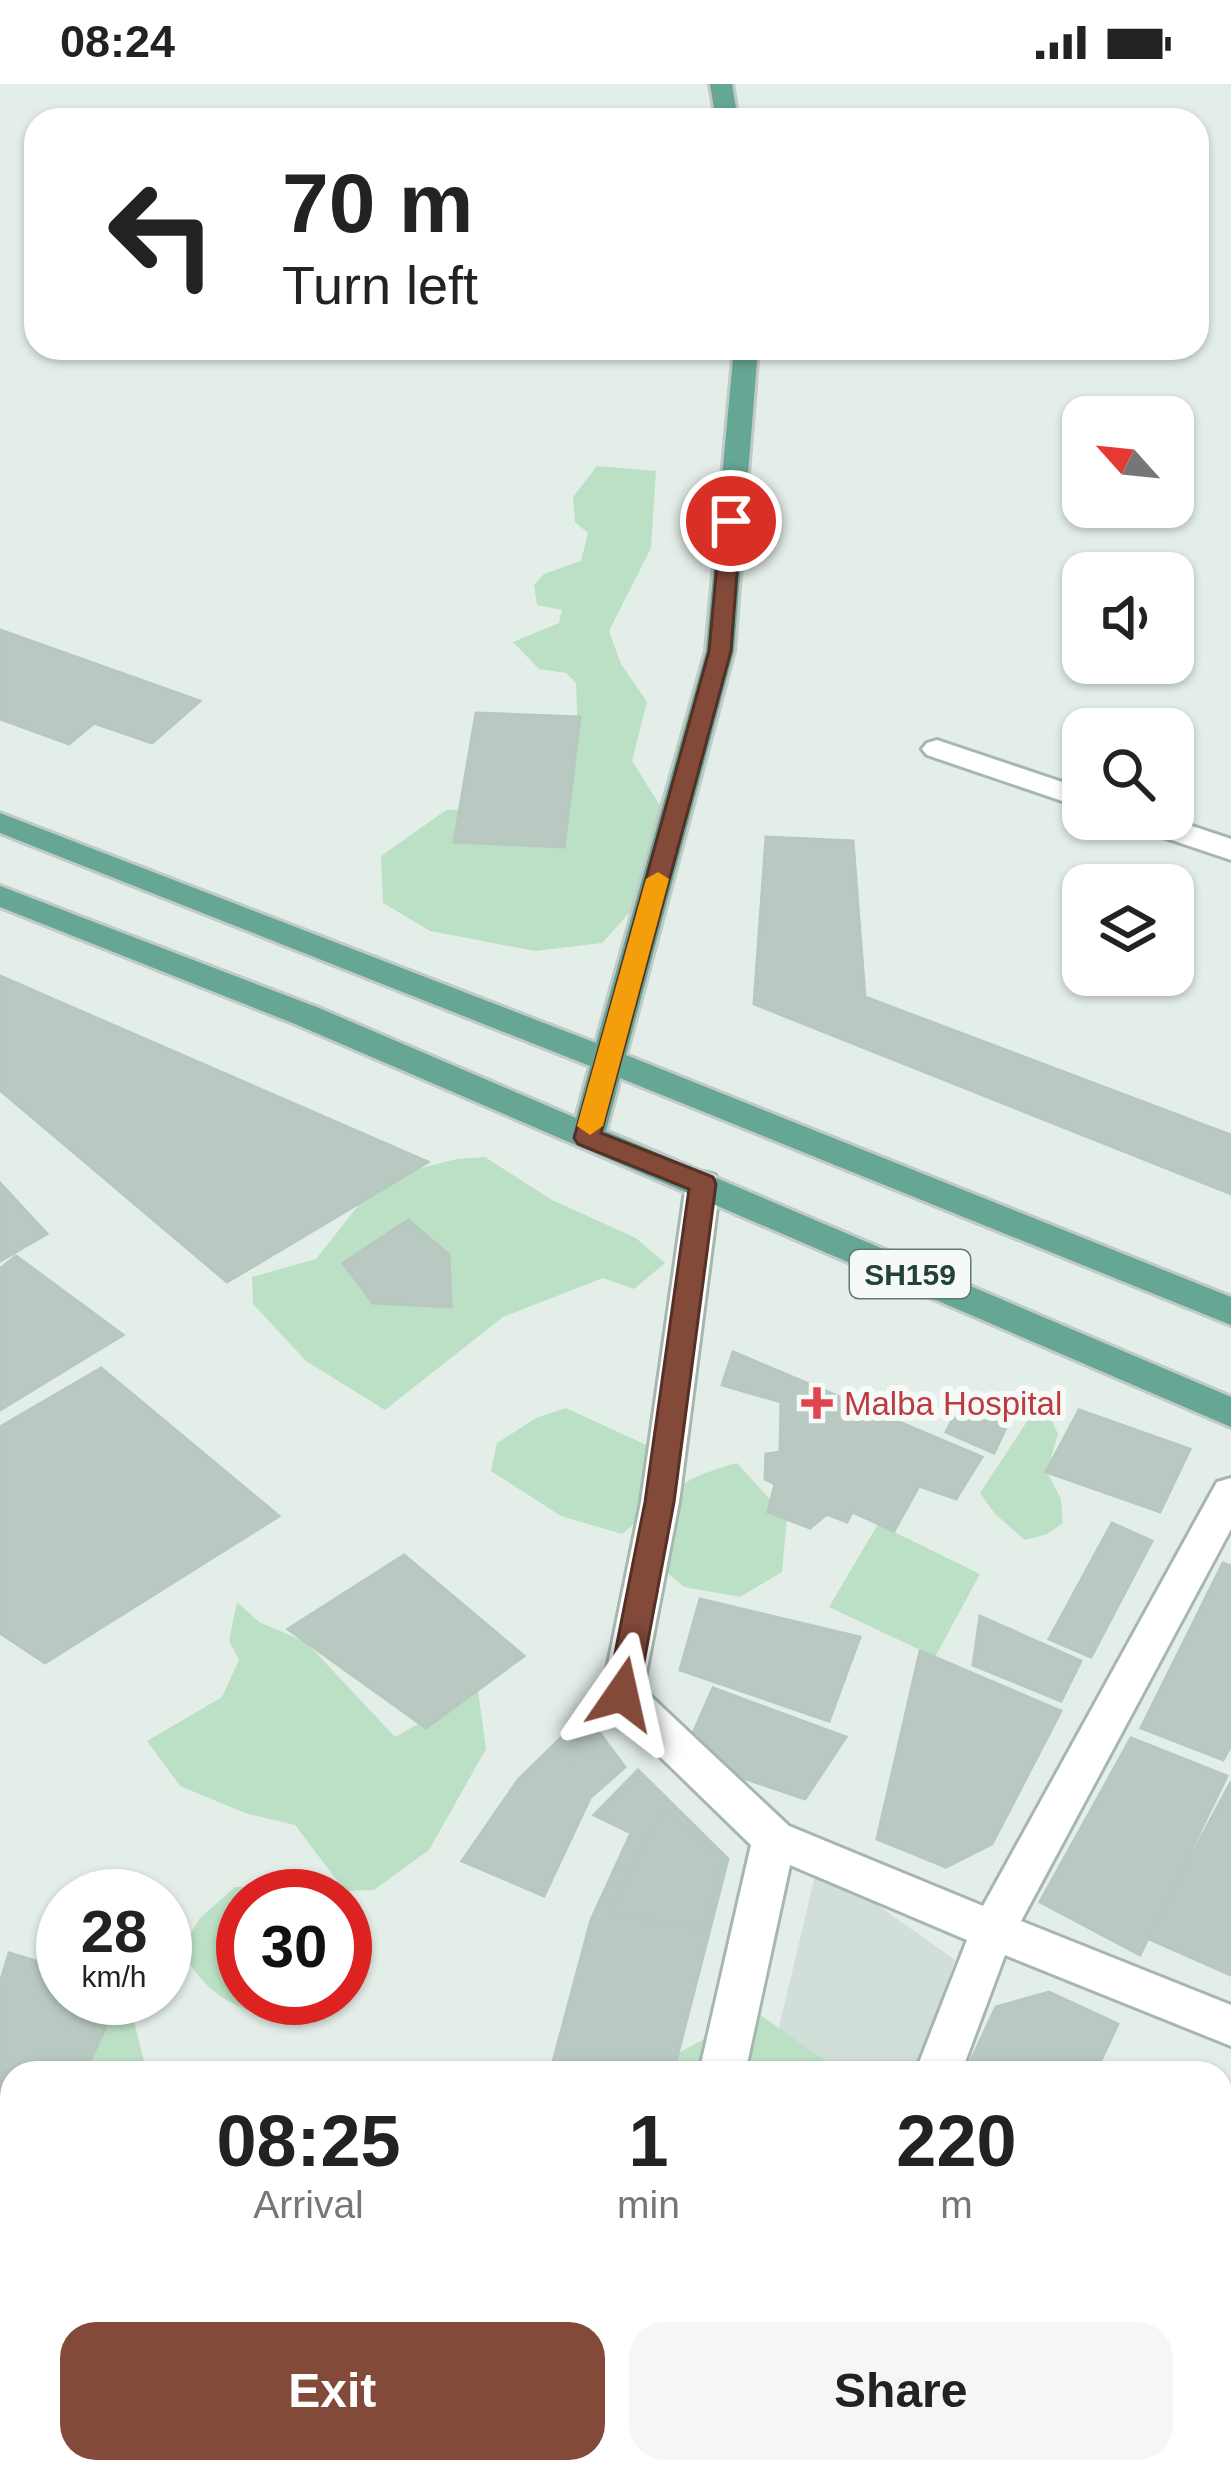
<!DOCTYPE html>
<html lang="en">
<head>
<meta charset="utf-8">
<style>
	body { margin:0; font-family:Helvetica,sans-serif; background:#f6f6f6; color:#222; height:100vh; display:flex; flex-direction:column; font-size:45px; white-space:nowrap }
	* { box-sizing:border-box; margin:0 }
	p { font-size:39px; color:#767676 }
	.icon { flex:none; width:66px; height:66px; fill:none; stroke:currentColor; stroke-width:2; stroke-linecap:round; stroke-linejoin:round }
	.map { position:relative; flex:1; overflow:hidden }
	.drawer { position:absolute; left:0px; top:1977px; width:1233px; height:423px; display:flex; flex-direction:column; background:#fff; border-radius:36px 36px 0 0; box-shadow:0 3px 9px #0004 }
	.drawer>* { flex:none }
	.top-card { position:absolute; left:24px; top:24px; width:1185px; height:252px; border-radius:36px; box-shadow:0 3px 9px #0004; background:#fff; color:#222; overflow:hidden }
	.needle { width:78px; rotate:297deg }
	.controls { position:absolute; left:1062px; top:312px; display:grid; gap:24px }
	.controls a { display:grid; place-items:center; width:132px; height:132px; border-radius:24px; background:#fff; box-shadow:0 3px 9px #0004; font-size:60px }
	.speed { position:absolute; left:36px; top:1785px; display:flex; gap:24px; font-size:60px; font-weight:700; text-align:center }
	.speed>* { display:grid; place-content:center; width:156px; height:156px; border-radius:50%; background:#fff; box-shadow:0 3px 9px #0004; line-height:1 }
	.speed small { font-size:30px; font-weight:400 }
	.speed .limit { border:18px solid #d22; background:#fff; color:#111 }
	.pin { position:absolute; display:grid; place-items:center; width:102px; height:102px; color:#fff; margin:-51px; border:6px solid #fff; border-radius:50%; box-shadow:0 3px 12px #0007 }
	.me { position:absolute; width:132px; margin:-66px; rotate:11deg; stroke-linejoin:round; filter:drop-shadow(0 0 9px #0008) }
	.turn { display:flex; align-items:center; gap:42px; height:252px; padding:0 60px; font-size:54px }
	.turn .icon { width:156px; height:156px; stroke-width:2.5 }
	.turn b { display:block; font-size:84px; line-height:102px }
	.eta { display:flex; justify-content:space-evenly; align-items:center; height:204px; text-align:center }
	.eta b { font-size:72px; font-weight:600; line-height:84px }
	.action { display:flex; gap:24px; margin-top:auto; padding:24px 60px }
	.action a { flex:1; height:138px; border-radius:36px; background:#834a3a; color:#fff; font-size:48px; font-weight:600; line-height:138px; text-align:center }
	.action a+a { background:#f6f6f6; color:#222 }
	.status { display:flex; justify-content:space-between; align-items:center; height:84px; padding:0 60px; background:#fff; direction:ltr }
	.status svg { height:33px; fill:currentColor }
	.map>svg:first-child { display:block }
</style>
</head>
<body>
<div class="status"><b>08:24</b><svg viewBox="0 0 49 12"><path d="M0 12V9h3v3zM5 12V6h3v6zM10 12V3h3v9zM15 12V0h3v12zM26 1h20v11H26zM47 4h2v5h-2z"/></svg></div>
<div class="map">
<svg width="1231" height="2399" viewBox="0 0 1231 2399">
	<rect width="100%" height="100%" fill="#e4eee9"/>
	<polygon fill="#d2ded8" points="818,1779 955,1876 917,1989 768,1989"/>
	<g fill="#bce0c5">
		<polygon points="597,382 656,387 651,464 609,547 621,580 647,618 632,677 663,726 651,805 602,859 535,867 430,847 383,819 381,772 446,726 478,725 564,762 578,655 576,599 566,589 539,585 513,558 559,539 562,526 537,521 534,501 544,490 581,477 588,449 575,438 573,413"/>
		<polygon points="485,1073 552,1116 636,1154 665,1179 634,1205 603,1194 503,1233 385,1326 306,1277 253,1220 252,1193 316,1175 361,1118 394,1091 457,1075"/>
		<polygon points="566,1324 653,1364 660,1418 622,1450 561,1432 491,1387 497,1359 536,1334"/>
		<polygon points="1032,1330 1049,1330 1058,1350 1047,1388 1061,1415 1063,1439 1047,1450 1025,1456 995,1430 980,1409"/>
		<path d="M737 1379 787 1434 782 1488 740 1513 684 1503 649 1473C672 1404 666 1400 737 1379Z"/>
		<polygon points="878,1440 980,1490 935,1573 829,1523"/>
		<polygon points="237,1518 259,1538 306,1558 395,1653 478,1606 486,1665 429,1766 374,1806 345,1807 295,1741 245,1729 180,1702 147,1657 222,1613 239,1576 229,1557"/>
		<path d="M235 1803H275L308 1812H243V1914H333L303 1937C247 1930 209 1919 181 1865L200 1834Z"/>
		<polygon points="131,1926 147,1989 72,1989 107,1943"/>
		<polygon points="756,1928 843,1989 673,1989 678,1969"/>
	</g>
	<g fill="#b9c9c2" stroke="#b6c8c0" stroke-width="3">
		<polygon points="0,546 200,617 152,659 94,639 69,660 0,635"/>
		<polygon points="476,629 580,633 564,763 454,758"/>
		<polygon points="766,753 853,757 865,913 1231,1051 1231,1110 754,920"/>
		<polygon points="0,892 428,1078 227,1198 0,1006"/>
		<polygon points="0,1099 47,1150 0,1177"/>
		<polygon points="408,1136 449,1171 451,1223 373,1219 343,1179"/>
		<polygon points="16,1172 123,1251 0,1326 0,1185"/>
		<polygon points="733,1268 982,1373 956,1415 919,1402 894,1447 852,1428 847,1438 827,1430 810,1444 768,1428 775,1400 765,1395 766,1370 780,1368 781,1318 722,1301"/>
		<polygon points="101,1284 279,1432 45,1579 0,1549 0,1343"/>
		<polygon points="964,1313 1012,1331 994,1369 946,1348"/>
		<polygon points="1079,1326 1190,1365 1160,1428 1046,1388"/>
		<polygon points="1112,1439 1152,1457 1091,1573 1049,1555"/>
		<polygon points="404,1471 524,1572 426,1644 288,1545"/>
		<polygon points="1223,1479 1231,1482 1231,1662 1223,1676 1141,1644"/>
		<polygon points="700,1515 860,1553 829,1637 680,1586"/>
		<polygon points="980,1532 1081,1577 1061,1617 973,1581"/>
		<polygon points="920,1567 1061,1627 992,1760 946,1783 877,1755"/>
		<polygon points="713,1604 846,1653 805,1715 708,1682 690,1656"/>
		<polygon points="585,1630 625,1683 590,1714 544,1812 462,1777 518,1696"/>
		<polygon points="1131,1654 1227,1692 1140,1871 1040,1818"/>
		<polygon points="638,1686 728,1775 673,1989 550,1989 591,1836 631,1749 594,1731"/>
		<polygon points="1231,1698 1231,1891 1147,1854"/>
		<polygon points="664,1724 724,1775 703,1845 609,1830"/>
		<polygon points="9,1869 63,1885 63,1914 120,1914 84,1989 12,1989 12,2042 0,2042 0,1899"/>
		<polygon points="1049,1908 1118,1940 1095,1989 965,1989 996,1923"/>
		<polygon points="1221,2005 1231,2009 1231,2295 1221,2289"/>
		<polygon points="0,2133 12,2133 12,2223 0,2221"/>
		<polygon points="1221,2331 1231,2338 1231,2367 1221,2381"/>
		<polygon points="0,2358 12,2361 12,2378 3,2399"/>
		<polygon points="34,2388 118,2388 115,2399 31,2399"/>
		<polygon points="301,2388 595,2388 594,2399 351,2399"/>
		<polygon points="837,2388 1007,2388 999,2399 850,2399"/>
		<polygon points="1054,2388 1216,2388 1208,2399 1046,2399"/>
	</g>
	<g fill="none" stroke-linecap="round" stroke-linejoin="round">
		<g stroke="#a6b7b0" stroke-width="6">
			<g id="minor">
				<polygon points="937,656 1083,705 1083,724 927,671 922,665 927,659"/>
				<polygon points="1126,735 1171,735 1231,755 1231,776 1130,742"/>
				<polygon points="703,1088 715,1091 720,1100 679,1418 643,1605 789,1742 983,1822 1217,1398 1231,1394 1231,1445 1021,1837 1231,1921 1231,1962 1005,1871 961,1989 915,1989 967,1856 790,1781 745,1989 699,1989 751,1761 608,1622 602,1610 641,1418 686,1100 691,1091"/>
				<polygon points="610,2388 660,2388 658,2399 608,2399"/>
				<polygon points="777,2388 827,2388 824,2399 774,2399"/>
			</g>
		</g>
		<g stroke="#c1cac7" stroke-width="6">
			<g id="major">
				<polygon points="710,0 732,0 738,36 716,36"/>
				<polygon points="734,264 758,264 734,567 626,971 1231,1213 1231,1241 620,994 606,1047 1231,1313 1231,1343 295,940 0,823 0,802 319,924 576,1034 590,982 0,749 0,729 596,959 706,567"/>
			</g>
		</g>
		<use href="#minor" fill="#fff" fill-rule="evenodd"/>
		<use href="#major" fill="#66a694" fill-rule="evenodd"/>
	</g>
	<polygon fill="#834a3a" stroke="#553026" stroke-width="3" points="731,431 741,437 731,567 601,1049 713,1093 716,1100 674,1418 638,1610 633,1619 622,1623 611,1619 607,1610 645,1418 689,1105 578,1060 574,1054 709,567 721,437"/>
	<polygon fill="#f59e0b" points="658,788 669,795 603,1042 590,1051 577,1042 646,795"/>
	<path fill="#e0444e" stroke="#f5faf7" stroke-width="4.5" d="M811 1301h12v12h12v12h-12v12h-12v-12h-12v-12h12z"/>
	<g text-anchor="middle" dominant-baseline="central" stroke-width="12" stroke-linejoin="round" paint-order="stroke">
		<rect fill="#f5faf7" stroke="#617871" stroke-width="3" x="850" y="1166" width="120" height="48" rx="9"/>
		<g font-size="30" font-weight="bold" fill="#224138">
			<text x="910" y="1190">SH159</text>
		</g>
		<g font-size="33" fill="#be3a42" stroke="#f5faf7" text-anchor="start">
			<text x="844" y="1319">Malba Hospital</text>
		</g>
	</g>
</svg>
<div class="controls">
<a><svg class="needle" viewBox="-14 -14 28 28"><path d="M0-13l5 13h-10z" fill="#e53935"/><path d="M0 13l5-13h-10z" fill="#767676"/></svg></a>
<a><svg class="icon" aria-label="sound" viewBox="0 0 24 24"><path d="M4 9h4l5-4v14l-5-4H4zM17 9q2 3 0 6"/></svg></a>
<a><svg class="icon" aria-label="search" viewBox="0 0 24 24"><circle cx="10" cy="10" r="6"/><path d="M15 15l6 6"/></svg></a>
<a><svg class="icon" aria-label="layers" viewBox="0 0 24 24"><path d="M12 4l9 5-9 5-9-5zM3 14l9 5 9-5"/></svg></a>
</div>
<div class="speed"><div>28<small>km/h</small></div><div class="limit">30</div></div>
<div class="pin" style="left:731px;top:437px;background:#d93025"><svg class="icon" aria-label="arrive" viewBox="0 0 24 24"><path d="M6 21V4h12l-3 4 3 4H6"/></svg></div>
<svg class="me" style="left:622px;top:1610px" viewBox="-20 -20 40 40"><path d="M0-17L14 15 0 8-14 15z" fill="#834a3a" stroke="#fff" stroke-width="4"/></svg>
<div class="top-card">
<div class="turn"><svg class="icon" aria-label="left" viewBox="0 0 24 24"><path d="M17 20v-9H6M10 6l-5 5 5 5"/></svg><div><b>70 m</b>Turn left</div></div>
</div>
<section class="drawer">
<div class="eta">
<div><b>08:25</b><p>Arrival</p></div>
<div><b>1</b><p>min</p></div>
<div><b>220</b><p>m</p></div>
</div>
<div class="action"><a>Exit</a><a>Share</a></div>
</section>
</div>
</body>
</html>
